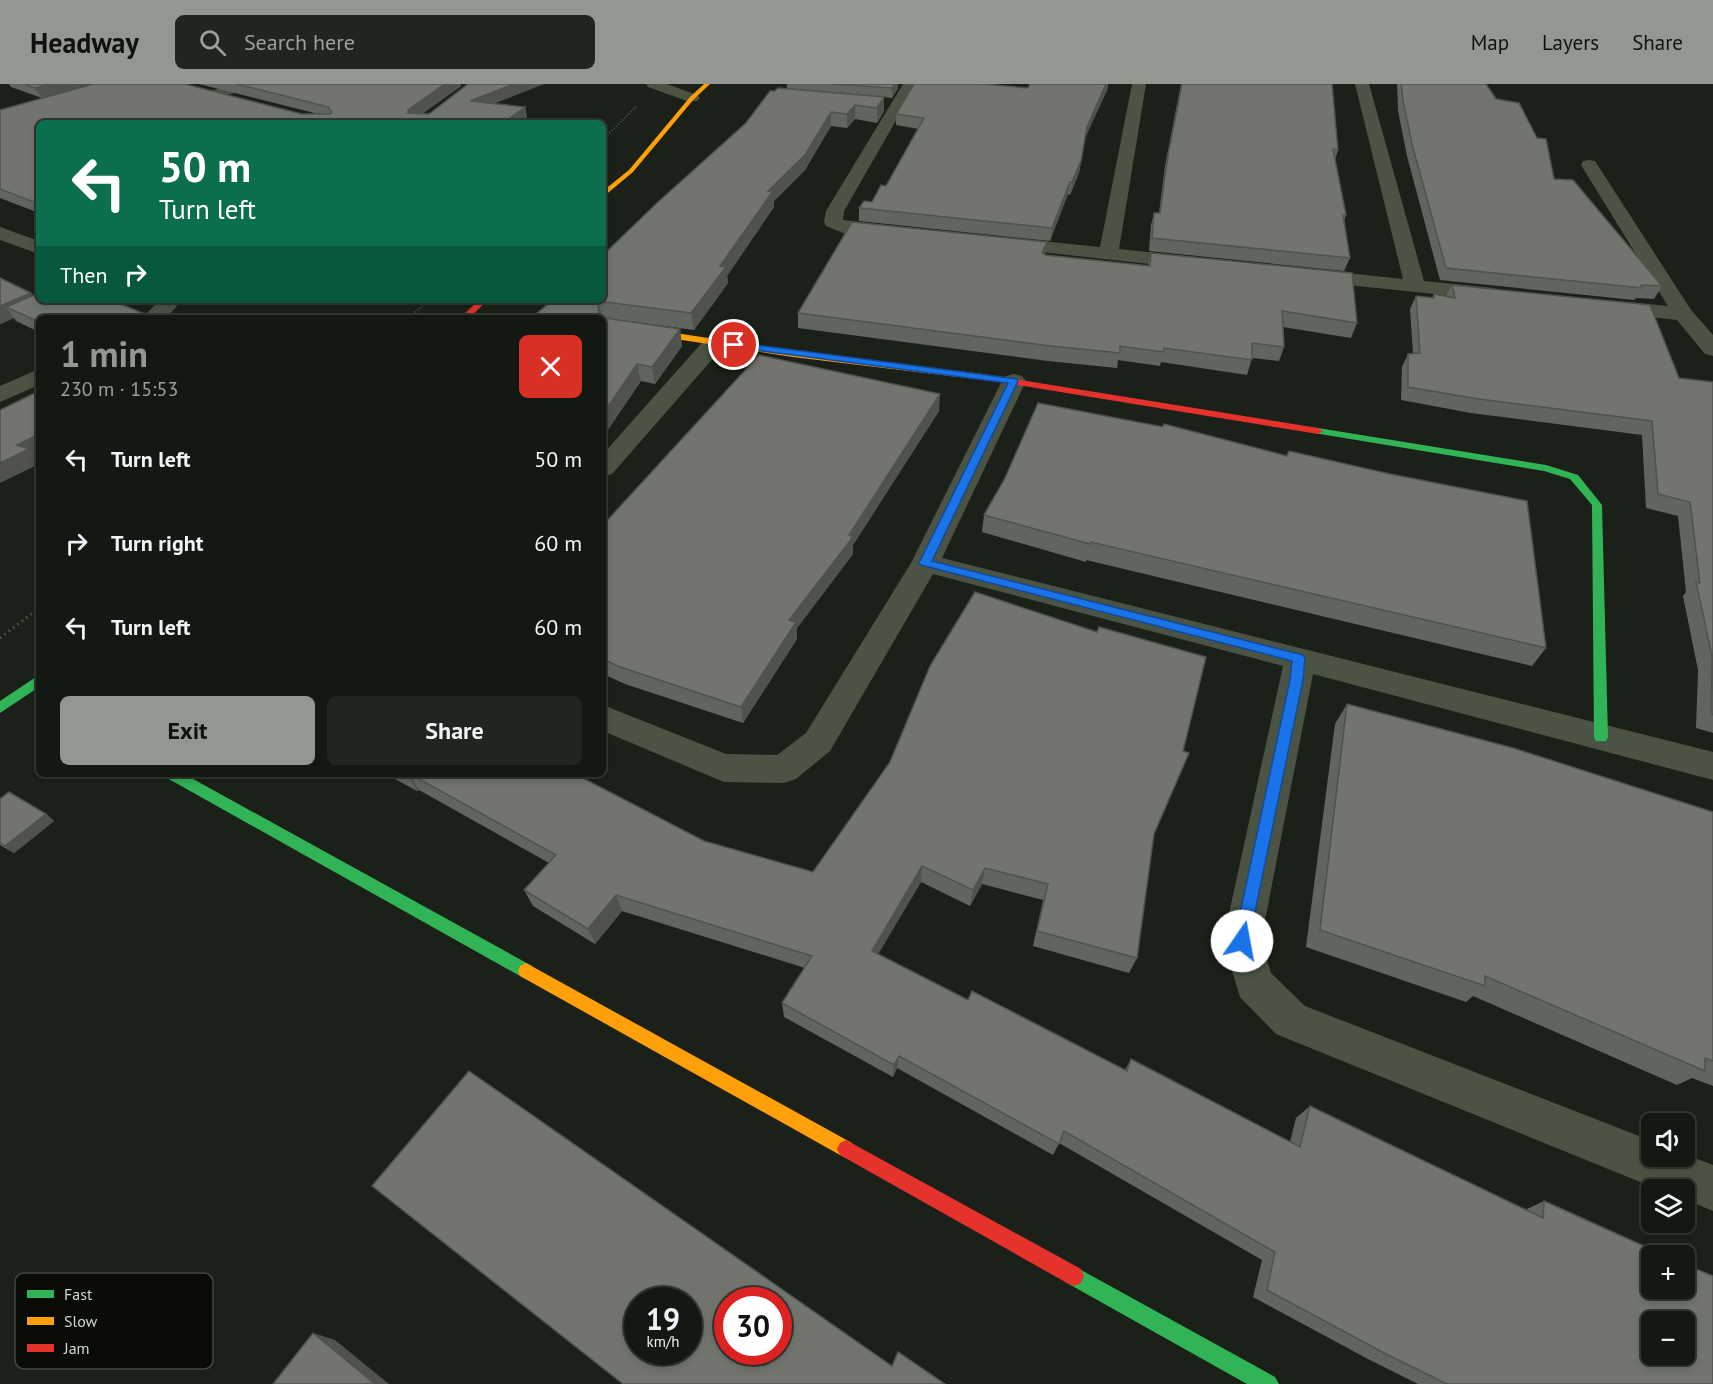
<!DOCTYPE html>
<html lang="en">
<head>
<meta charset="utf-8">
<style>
	body { margin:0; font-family:"PT Sans",sans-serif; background:#212520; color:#f1f3f6; height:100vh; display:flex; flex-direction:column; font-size:22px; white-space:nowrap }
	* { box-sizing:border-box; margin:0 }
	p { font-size:20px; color:#9da09f }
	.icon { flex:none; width:33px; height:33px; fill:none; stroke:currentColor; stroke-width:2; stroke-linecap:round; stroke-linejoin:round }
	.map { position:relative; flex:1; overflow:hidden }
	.details { position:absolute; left:36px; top:231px; width:570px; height:462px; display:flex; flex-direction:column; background:#141812; border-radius:9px; box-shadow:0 3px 9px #0003,0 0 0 2px #333732 }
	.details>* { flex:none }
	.top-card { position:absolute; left:36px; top:36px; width:570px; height:183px; border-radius:9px; box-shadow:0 3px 9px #0003,0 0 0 2px #333732; background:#0b6e4f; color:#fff; overflow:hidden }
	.controls { position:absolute; left:1641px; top:1029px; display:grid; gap:12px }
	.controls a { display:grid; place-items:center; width:54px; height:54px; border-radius:9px; background:#141812; box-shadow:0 3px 9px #0003,0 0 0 2px #333732; font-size:30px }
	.speed { position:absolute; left:624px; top:1203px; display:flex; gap:12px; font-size:30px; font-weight:700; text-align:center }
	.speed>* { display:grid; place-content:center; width:78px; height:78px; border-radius:50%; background:#141812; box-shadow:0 3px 9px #0003,0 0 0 2px #333732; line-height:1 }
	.speed small { font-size:15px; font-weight:400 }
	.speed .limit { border:9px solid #d22; background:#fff; color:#111 }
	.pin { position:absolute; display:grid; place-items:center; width:51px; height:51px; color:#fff; margin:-26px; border:3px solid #fff; border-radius:50%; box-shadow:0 2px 6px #0007 }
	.me { position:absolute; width:66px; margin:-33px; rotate:12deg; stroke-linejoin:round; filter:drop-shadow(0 0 4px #0008) }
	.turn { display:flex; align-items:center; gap:21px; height:126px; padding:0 24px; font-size:27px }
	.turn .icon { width:78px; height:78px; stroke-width:2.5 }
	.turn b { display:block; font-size:42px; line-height:51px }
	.then { display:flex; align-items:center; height:57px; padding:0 24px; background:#0003; gap:12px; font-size:22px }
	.round { display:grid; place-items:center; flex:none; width:63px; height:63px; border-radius:9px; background:#212520 }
	.head { display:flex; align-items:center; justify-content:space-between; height:102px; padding:0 24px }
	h1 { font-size:36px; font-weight:600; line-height:45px; color:#92988f }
	.cta { display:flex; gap:12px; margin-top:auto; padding:12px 24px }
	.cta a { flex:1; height:69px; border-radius:9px; background:#92988f; color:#111; font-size:24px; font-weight:600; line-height:69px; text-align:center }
	.cta a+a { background:#212520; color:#f1f3f6 }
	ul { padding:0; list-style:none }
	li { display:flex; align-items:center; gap:18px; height:84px; padding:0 24px }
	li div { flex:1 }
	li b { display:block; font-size:22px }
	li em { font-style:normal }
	header { display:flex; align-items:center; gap:36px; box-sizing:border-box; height:84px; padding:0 30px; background:#92988f; color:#111 }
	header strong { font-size:28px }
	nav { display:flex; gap:33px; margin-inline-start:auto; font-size:21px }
	.search { width:420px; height:54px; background:#212520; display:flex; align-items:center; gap:15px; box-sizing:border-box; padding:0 21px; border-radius:9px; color:#9da09f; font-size:22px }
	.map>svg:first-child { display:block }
</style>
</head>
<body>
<header>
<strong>Headway</strong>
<div class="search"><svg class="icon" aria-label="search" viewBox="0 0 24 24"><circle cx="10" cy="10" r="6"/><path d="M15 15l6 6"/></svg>Search here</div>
<nav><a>Map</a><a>Layers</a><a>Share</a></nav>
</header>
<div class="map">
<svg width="1713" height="1300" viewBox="0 0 1713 1300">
	<rect width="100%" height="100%" fill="#1b2018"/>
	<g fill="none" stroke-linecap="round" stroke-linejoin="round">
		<g stroke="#535a4e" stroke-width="2" stroke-dasharray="1 2" stroke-linecap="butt">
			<polyline points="603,55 636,23"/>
			<polyline points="408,234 430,216"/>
		</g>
		<polyline stroke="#535a4e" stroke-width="3" stroke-dasharray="1.5 4" stroke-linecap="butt" points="0,554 39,524"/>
		<g fill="#4b5444" fill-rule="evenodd">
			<polygon points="236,0 260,0 258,3 215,14 208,10 210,7"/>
			<polygon points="646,0 667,0 697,11 700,14 697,17 687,17 648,3"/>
			<polygon points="903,0 917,0 844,127 843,136 894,142 901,144 903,148 901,152 894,154 843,149 826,142 824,138 826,127"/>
			<polygon points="1132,0 1146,0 1119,165 1195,173 1202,175 1205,179 1202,183 1195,185 995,163 992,159 995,155 1002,153 1100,163"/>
			<polygon points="1355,0 1369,0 1424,197 1493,204 1500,206 1503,210 1500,214 1493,216 1309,197 1302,195 1299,191 1302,187 1309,185 1403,195"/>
			<polygon points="1589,76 1595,77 1691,226 1713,251 1713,272 1705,270 1677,236 1607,228 1600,226 1597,222 1600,218 1607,216 1668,222 1581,81 1583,77"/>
			<polygon points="0,143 39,157 39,170 0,156"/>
			<polygon points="152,216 173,216 177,222 166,234 142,234 155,221"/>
			<polygon points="715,251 723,253 726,258 723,263 612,390 603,393 603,370 707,253"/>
			<polygon points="39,285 39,301 0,318 0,302"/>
			<polygon points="1014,290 1022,292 1026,297 942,474 1713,668 1713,696 1313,590 1261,857 1271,889 1305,922 1652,1057 1652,1072 1684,1072 1684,1070 1713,1081 1713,1127 1684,1115 1684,1106 1660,1106 1276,950 1240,913 1223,857 1283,582 933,490 830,667 796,695 784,699 724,698 603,647 603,621 726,670 777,671 806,649 911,479 1002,297 1006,292"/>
		</g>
		<g fill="#30b455" fill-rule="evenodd">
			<polygon points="1318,344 1546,381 1578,391 1602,421 1608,653 1606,657 1596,657 1594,653 1592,421 1570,395 1544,387 1314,349 1313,347"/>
			<polygon points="39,591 39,603 0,629 0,617"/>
			<polygon points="165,690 184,690 532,882 534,887 532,892 526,895 520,892 167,694"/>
			<polygon points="1074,1182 1275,1293 1279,1300 1247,1300 1067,1199 1064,1192 1067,1185"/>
		</g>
		<g fill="#ff9f0a" fill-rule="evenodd">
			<polygon points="704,0 710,0 694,15 633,88 603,113 603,107 629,86 690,13"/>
			<polygon points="603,238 793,267 983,290 988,293 983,296 793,273 603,244"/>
			<polygon points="526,879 852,1059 855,1065 852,1071 846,1074 840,1071 520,892 518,887 520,882"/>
		</g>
		<g fill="#e5322d" fill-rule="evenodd">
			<polygon points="479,216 488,216 469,234 460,234"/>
			<polygon points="983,290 1318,344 1323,347 1318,350 980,295 978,293"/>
			<polygon points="846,1056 1081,1185 1084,1192 1081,1199 1074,1202 1067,1199 840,1071 837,1065 840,1059"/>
		</g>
	</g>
	<g fill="#61655f">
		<polygon points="9,0 89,0 42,14 11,3"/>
		<polygon points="199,0 461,0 461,2 422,30 429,30 494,20 525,23 527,34 521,39 39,39 39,129 0,114 0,26 318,30"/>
		<polygon points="787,0 898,0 898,4 892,14 884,13 884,27 877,39 855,35 847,44 831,42 805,86 774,117 774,123 727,192 728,199 694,246 627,237 680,245 682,262 655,300 641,297 605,350 603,350 603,234 531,234 603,216 746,39 775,7 787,5"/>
		<polygon points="1181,0 1338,66 1335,76 1346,131 1344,137 1350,174 1344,187 1149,167 1151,141 1154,129 1159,129 1165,82"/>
		<polygon points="1397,0 1486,0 1554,95 1662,202 1654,215 1636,214 1634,216 1440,196 1407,72 1398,27"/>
		<polygon points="1028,4 1108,4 1085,54 1079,89 1070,111 1068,110 1050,157 859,137 859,124 872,118 886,102 918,45 896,41 896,30"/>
		<polygon points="1047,158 1045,171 1148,182 1151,169 1357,239 1351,254 1283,243 1284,263 1279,277 1252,274 1247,291 1161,278 1160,282 1118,276 1117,284 1048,277 798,244 798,229"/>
		<polygon points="0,194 39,234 39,248 16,237 14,234 0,240"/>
		<polygon points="1452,201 1679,294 1713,298 1713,649 1696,644 1698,586 1683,512 1686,508 1678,432 1646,424 1642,351 1471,329 1401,316 1402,283 1408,270 1413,270 1410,225 1416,212 1432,214 1434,210 1446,212"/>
		<polygon points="939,327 853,461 853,470 797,544 797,555 743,639 625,600 603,590 603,441"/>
		<polygon points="1289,367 1546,564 1532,582 1086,476 1086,478 982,448 984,431 1286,372"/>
		<polygon points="1347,620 1713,728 1713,1002 1692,994 1677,1001 1473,912 1466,918 1306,863 1335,640"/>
		<polygon points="386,690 575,690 704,757 813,788 1154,750 1137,874 1129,889 1033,862 1043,816 982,800 970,822 921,798 878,870 968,916 1125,986 1131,975 1290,1058 1296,1034 1310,1022 1525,1126 1544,1117 1713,1300 1418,1300 1368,1275 1253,1213 1262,1176 1059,1059 1053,1071 897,984 893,993 784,933 782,919 805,884 622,827 595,860 533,822 524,806 549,779 419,706 417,707"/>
		<polygon points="0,715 46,730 54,737 14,769 0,761"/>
	</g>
	<g fill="#4f524d">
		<polygon points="48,0 89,0 42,14 35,4"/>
		<polygon points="445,0 461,0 461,2 412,37 408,29 408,26"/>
		<polygon points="514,0 544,0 473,28 470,17"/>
		<polygon points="895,0 898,0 898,4 892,14 892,4"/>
		<polygon points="1106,0 1108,0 1108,4 1085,54 1079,89 1070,111 1072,98 1087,43"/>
		<polygon points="884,13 884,27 877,39 877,24"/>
		<polygon points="855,21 855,35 847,44 847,30"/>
		<polygon points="525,23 527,34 521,39 503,39"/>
		<polygon points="831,28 831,42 805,86 774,117 774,123 727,192 728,199 694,246 691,229 720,182 768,107"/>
		<polygon points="1070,98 1068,110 1050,157 1052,144"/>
		<polygon points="1047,158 1045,171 1042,169"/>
		<polygon points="31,209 40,222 6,223 14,234 0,240 0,222"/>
		<polygon points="598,217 602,233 599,234"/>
		<polygon points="680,245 682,262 655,300 652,283"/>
		<polygon points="637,280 641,297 605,350 603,340 603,330"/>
		<polygon points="940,310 939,327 853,461 853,470 797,544 797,555 743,639 741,623 789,536 849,451"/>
		<polygon points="39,350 39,369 35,372 39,377 39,380 0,399 0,379 17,361"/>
		<polygon points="407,690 409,690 419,706 417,707"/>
		<polygon points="46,730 54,737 14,769 5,762"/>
		<polygon points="922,782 921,798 871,882 872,867"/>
		<polygon points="985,784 982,800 970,822 973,806"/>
		<polygon points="616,811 622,827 595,860 588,845"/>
		<polygon points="899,972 897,984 893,993 894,981"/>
		<polygon points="313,1249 335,1256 389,1300 375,1300"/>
	</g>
	<g fill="#71756e" stroke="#4f524d" stroke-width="1.5" fill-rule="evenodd">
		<polygon points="25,0 48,0 35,4"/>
		<polygon points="93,0 185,0 302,30 330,30 332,28 328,23 237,0 445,0 408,26 408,29 429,30 468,0 514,0 470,17 525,23 503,39 39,39 39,120 0,105 0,26"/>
		<polygon points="832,0 895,0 892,4"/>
		<polygon points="914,0 983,0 1028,4 1030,0 1106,0 1087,43 1081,77 1072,98 1070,98 1052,144 859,124 864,117 872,118 881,101 886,102 924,34 896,30"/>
		<polygon points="1182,0 1332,0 1338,66 1333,65 1346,131 1343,131 1350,174 1152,154 1154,129 1160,129 1168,71"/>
		<polygon points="1401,0 1486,0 1496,15 1519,19 1537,54 1546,55 1554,95 1573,96 1662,202 1641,201 1642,204 1446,184 1412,60 1403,16"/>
		<polygon points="778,4 884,13 877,24 855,21 847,30 831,28 805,71 768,107 773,107 720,182 726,183 691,229 598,217 599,233 680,245 652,283 637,280 603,330 603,234 522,234 523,233 531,234 553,216 603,216 603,171 657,119 746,39 770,7 775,7"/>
		<polygon points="852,138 1047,158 1042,169 1045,171 1150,182 1151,169 1352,189 1357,239 1282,227 1284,263 1252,259 1252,276 1164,264 1163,268 1120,262 1120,269 1051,262 798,229"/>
		<polygon points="0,194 31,209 0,222"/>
		<polygon points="1452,201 1650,221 1679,294 1713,298 1713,631 1711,630 1712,572 1696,498 1700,499 1690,418 1658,410 1652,337 1479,315 1408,303 1408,270 1420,269 1416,212 1434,214 1434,210 1455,214"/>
		<polygon points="39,209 39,216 111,216 154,234 39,234 39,238 6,223"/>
		<polygon points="759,271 940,310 849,451 853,453 789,536 796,538 741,623 620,583 603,575 603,441"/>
		<polygon points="39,307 39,350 17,361 29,365 0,379 0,326"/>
		<polygon points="1038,319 1163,343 1164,340 1287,372 1289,367 1390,390 1527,417 1546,564 1091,458 1090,460 984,431 1005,394"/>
		<path d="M975 508 1097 548 1099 543 1206 573 1183 667 1189 669 1154 750 1137 874 1037 847 1048 800 985 784 973 806 922 782 872 867 968 916 972 907 1127 987 1131 975 1300 1063 1310 1022 1543 1134 1544 1117 1666 1172H1652V1204H1684V1180L1713 1192V1300H1447L1386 1270 1267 1206 1275 1168 1064 1047 1059 1060 899 972 894 981 782 919 812 872 616 811 588 845 524 806 556 771 410 690H575L704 757 813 788 890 678 930 582ZM1652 1238H1684V1270H1652Z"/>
		<polygon points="1347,620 1513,664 1713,728 1713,977 1705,974 1705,987 1485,892 1485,902 1320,846"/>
		<polygon points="9,708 46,730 5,762 0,759 0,715"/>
		<path d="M469 987 892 1282 898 1268 945 1300H623L372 1102ZM638 1216H688V1268H638ZM728 1216H778V1268H728Z"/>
		<polygon points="313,1249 375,1300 273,1300"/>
	</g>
	<polygon fill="#1a73e8" stroke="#114b97" stroke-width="1.5" points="734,258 1017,295 1018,297 932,477 1303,571 1305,574 1303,596 1248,862 1242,864 1236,862 1234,857 1290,596 1292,577 921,481 919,479 1008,299 731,263 730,261"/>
	<rect x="15" y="1189" width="198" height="96" rx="9" fill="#080b06" stroke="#454842" stroke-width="1.5"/>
	<rect x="27" y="1206" width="27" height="8" fill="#30b455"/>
	<rect x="27" y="1233" width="27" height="8" fill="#ff9f0a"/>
	<rect x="27" y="1260" width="27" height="8" fill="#e5322d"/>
	<g font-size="16" fill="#d2d8cf">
		<text x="64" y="1216">Fast</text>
		<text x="64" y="1243">Slow</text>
		<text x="64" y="1270">Jam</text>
	</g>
</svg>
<div class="controls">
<a><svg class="icon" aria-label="sound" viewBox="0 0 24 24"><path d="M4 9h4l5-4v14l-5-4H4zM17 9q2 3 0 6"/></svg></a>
<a><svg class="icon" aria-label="layers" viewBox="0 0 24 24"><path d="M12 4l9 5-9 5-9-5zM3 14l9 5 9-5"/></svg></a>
<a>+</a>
<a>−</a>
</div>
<div class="speed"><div>19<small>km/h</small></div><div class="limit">30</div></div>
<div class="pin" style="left:734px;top:261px;background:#d93025"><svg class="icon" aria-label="arrive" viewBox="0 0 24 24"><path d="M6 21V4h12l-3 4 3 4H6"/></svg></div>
<svg class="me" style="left:1242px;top:857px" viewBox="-20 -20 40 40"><circle r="19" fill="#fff"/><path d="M0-13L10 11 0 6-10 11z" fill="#1a73e8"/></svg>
<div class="top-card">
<div class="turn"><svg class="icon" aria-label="left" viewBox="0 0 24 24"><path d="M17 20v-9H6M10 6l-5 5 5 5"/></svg><div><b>50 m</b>Turn left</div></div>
<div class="then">Then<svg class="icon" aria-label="right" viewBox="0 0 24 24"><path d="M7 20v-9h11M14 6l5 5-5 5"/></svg></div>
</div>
<section class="details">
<div class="head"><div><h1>1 min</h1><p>230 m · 15:53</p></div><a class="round" style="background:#d93025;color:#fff"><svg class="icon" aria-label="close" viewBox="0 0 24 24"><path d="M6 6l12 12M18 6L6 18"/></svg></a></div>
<ul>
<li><svg class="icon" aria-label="left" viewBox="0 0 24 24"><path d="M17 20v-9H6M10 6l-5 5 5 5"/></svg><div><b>Turn left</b></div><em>50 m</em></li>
<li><svg class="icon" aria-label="right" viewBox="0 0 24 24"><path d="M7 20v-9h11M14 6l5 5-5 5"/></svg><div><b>Turn right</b></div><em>60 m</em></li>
<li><svg class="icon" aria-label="left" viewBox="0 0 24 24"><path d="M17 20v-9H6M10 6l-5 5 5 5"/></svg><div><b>Turn left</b></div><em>60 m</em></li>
</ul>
<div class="cta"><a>Exit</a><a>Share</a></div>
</section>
</div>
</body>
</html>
